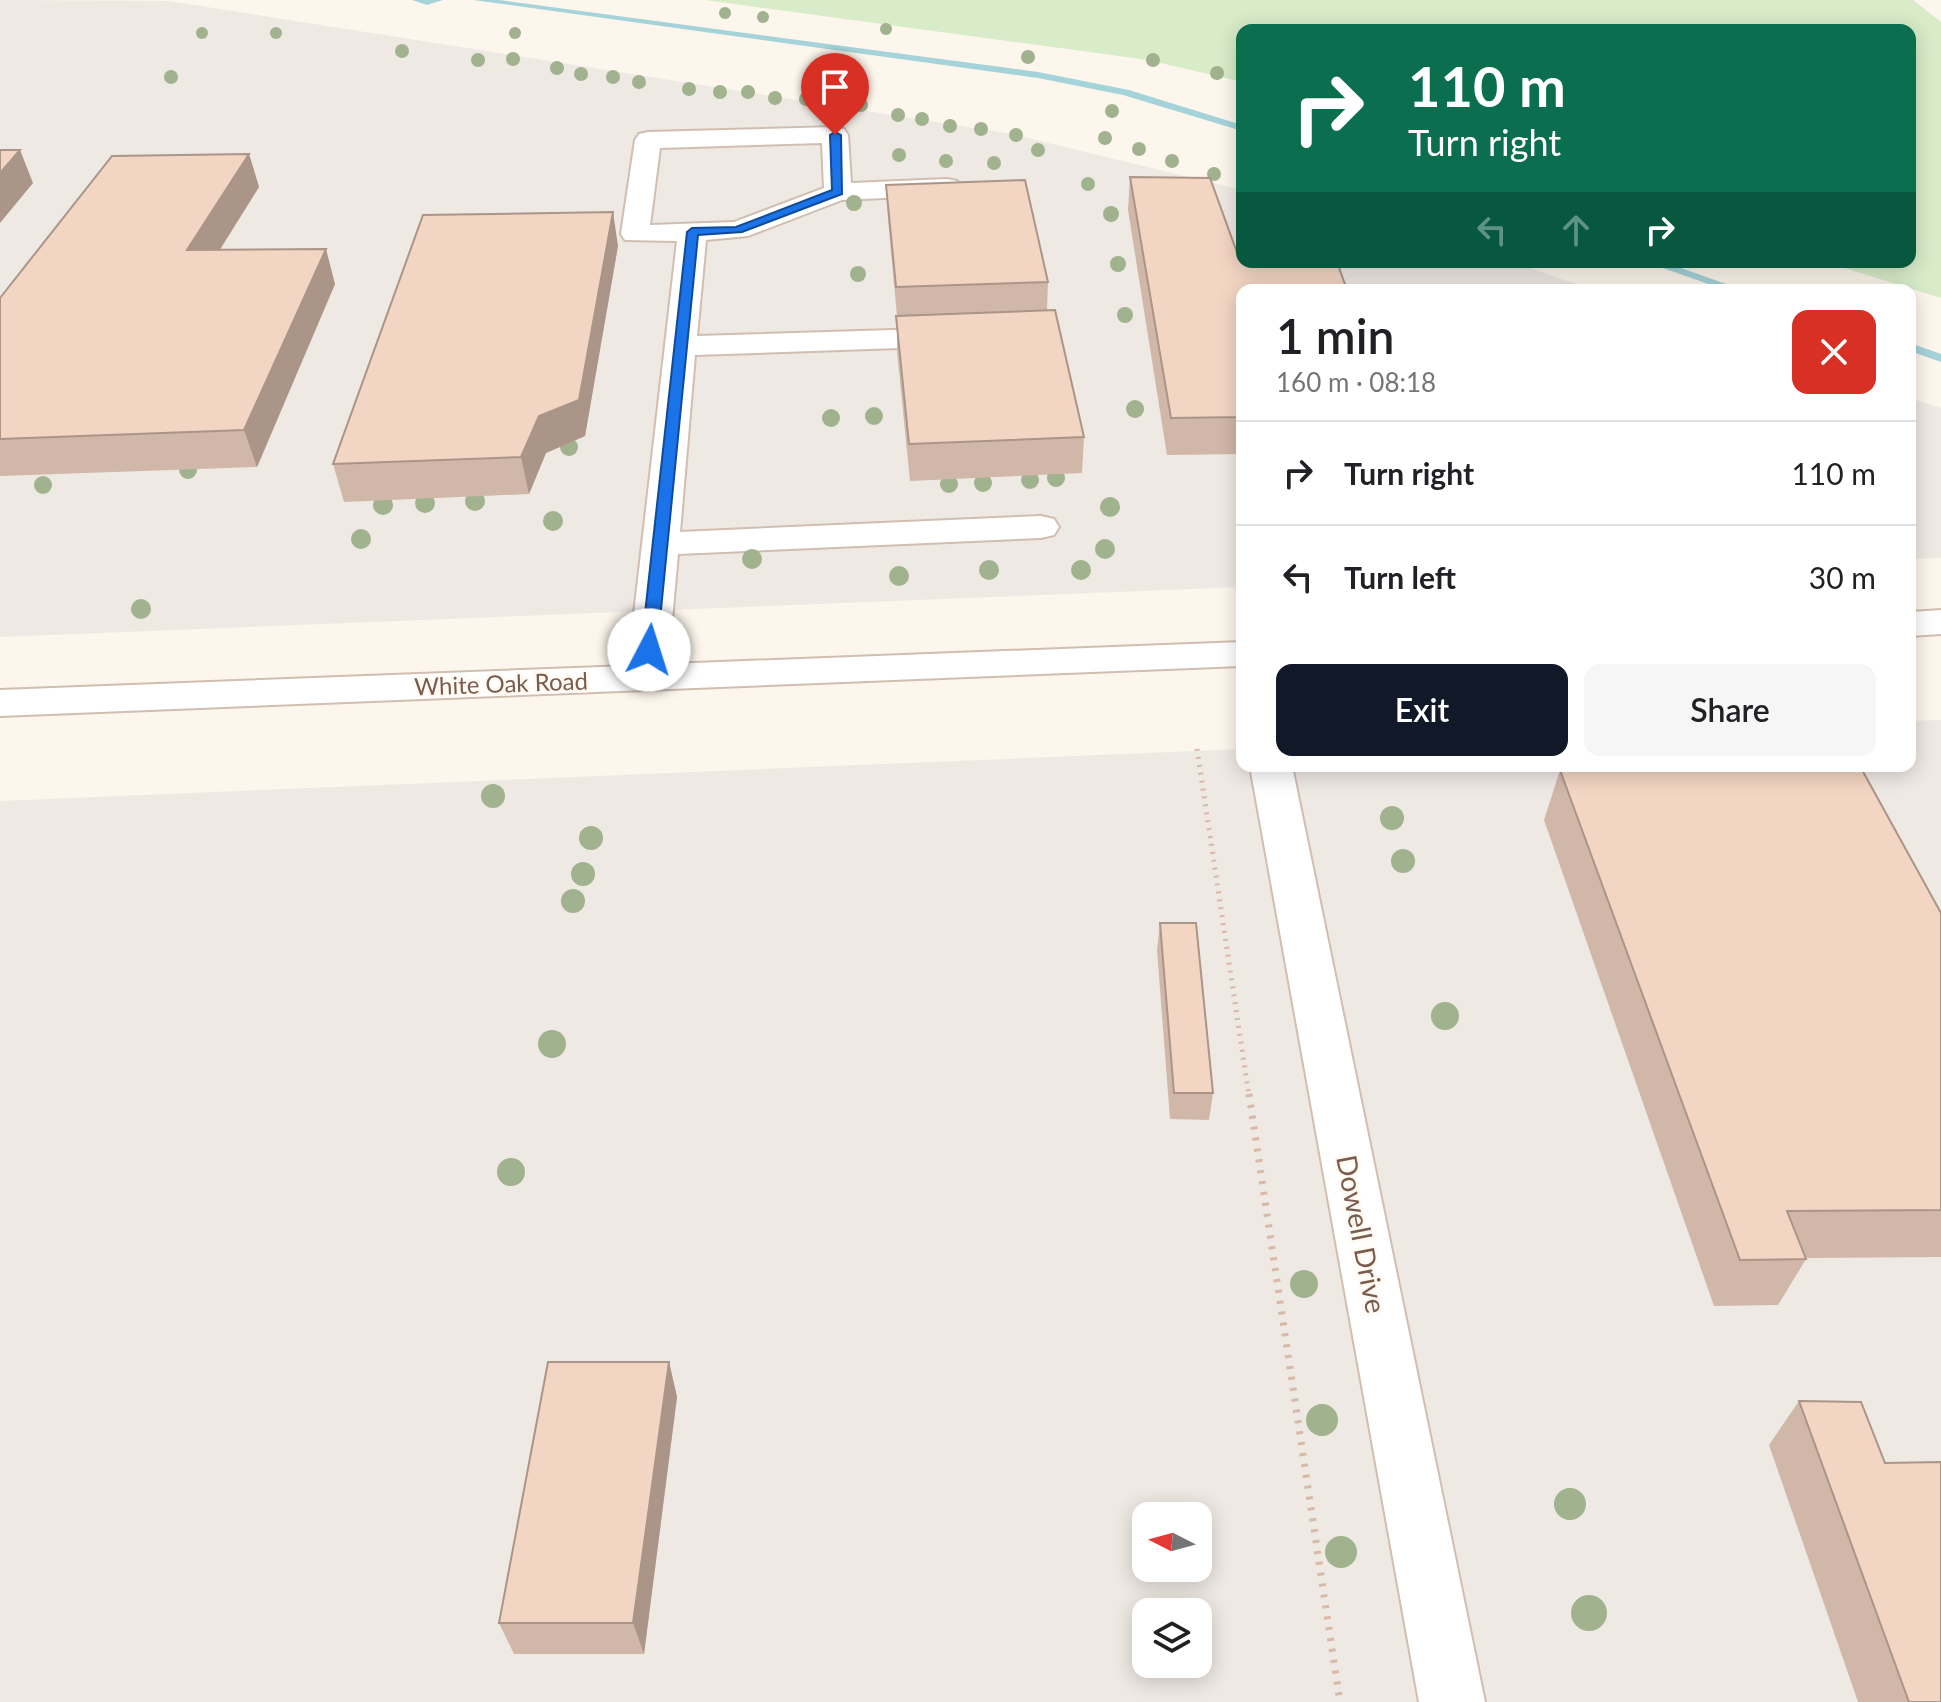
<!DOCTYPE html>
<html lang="en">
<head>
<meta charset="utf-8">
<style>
	body { margin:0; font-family:Lato,sans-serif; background:#f6f6f6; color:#202124; height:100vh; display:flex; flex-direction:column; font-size:30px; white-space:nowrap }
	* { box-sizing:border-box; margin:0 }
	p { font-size:26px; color:#757577 }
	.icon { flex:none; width:44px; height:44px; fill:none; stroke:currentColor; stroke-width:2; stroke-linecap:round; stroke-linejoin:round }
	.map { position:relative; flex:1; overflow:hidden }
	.sheet { position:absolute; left:1236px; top:284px; width:680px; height:488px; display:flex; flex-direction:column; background:#fff; border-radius:16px; box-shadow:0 4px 20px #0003 }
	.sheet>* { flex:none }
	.top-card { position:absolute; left:1236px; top:24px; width:680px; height:244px; border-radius:16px; box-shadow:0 4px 20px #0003; background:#0b6e4f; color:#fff; overflow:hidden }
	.needle { width:52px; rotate:276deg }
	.tools { position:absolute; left:1132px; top:1502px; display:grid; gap:16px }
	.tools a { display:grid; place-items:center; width:80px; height:80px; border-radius:16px; background:#fff; box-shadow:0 4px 20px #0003; font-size:40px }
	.pin { position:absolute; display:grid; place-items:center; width:68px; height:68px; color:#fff; margin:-82px -34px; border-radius:50% 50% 50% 0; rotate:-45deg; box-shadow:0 0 8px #0007 }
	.pin .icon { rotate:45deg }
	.me { position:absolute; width:88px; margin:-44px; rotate:5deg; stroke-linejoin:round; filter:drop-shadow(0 0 6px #0008) }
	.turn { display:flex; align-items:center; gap:28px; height:168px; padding:0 40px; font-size:36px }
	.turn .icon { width:104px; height:104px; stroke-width:2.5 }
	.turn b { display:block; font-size:56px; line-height:68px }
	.lanes { display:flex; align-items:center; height:76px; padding:0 40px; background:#0003; justify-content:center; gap:40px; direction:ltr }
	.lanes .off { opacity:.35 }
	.round { display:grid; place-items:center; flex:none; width:84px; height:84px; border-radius:16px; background:#f6f6f6 }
	.head { display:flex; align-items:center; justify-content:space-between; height:136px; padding:0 40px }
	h1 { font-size:48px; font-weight:600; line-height:60px }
	.cta { display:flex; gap:16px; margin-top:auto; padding:16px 40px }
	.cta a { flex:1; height:92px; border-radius:16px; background:#111827; color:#fff; font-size:32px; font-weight:600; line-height:92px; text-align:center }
	.cta a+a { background:#f6f6f6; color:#202124 }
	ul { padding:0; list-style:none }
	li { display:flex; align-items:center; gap:24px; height:104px; padding:0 40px; border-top:2px solid #e0e0e0 }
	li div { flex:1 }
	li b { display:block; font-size:30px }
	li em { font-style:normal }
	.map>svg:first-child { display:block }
</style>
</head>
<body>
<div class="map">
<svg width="1941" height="1702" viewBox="0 0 1941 1702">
	<rect width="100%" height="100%" fill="#fdf6ec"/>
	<g fill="#efe9e4" fill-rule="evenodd">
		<polygon points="0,0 169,1 1012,134 1242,190 1242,262 1512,262 1594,290 1242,290 1242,587 0,637"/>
		<polygon points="1910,398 1941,408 1941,558 1910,559"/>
		<path d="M1941 720V1702H0V801L1242 749V766H1910V721ZM1146 1516H1198V1568H1146ZM1146 1612H1198V1664H1146Z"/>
	</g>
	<polygon fill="#d8ecc9" points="705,0 1913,0 1941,22 1941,298 1825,262 1910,262 1910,30 1242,30 1242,82 1148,60"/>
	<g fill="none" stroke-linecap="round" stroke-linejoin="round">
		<g fill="#a5d3da" fill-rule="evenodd">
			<polygon points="412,0 443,0 427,5"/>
			<polygon points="473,0 499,0 1038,72 1129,90 1242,125 1242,131 1123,95 1038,78"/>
			<polygon points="1646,262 1664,262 1743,290 1725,290"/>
			<polygon points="1910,343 1941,354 1941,362 1910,351"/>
		</g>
		<g stroke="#d1beb0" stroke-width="4">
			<g id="minor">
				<path d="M835 127 844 129 848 135 851 183 947 179 957 181 961 187 957 193 947 195 842 200 748 236 706 240 697 336 957 328 968 330 973 337 968 344 957 346 695 355 680 532 1041 516 1054 519 1059 527 1054 535 1041 538 678 554 668 664 1242 642V666L0 716V690L628 666 677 241 625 240 621 234 635 140 639 134 648 132ZM822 143 824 188 734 222 650 225 660 148Z"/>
				<polygon points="1941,610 1941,634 1910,636 1910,612"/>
				<polygon points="1250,766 1292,766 1485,1702 1419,1702"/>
			</g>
		</g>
		<polyline stroke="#d9b8a5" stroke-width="5" stroke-dasharray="2 6" stroke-linecap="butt" points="1197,749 1249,1096"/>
		<polyline stroke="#d9b8a5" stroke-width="7" stroke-dasharray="3 8" stroke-linecap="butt" points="1249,1094 1340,1702"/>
		<use href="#minor" fill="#fff" fill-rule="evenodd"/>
	</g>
	<g fill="#a0b28e">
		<circle cx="725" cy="13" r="6"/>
		<circle cx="763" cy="17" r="6"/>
		<circle cx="886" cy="29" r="6"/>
		<circle cx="202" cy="33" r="6"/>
		<circle cx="276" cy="33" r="6"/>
		<circle cx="515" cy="33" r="6"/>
		<circle cx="402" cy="51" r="7"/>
		<circle cx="1028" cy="57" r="7"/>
		<circle cx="513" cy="59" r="7"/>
		<circle cx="478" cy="60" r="7"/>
		<circle cx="1153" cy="60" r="7"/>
		<circle cx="557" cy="68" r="7"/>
		<circle cx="1217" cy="73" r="7"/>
		<circle cx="581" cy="74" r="7"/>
		<circle cx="171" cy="77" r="7"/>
		<circle cx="613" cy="77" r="7"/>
		<circle cx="639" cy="82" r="7"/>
		<circle cx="689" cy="89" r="7"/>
		<circle cx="720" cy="92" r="7"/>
		<circle cx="748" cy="92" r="7"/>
		<circle cx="775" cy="98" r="7"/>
		<circle cx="806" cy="99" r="7"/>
		<circle cx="861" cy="105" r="7"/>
		<circle cx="829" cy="106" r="7"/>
		<circle cx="1112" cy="111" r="7"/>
		<circle cx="898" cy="115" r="7"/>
		<circle cx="922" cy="119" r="7"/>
		<circle cx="950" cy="126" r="7"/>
		<circle cx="981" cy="129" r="7"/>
		<circle cx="1016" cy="135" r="7"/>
		<circle cx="1105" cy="138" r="7"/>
		<circle cx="1139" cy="149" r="7"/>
		<circle cx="1038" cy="150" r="7"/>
		<circle cx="899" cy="155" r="7"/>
		<circle cx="946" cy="161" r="7"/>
		<circle cx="1172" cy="161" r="7"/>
		<circle cx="994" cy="163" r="7"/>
		<circle cx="1214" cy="174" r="7"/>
		<circle cx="1088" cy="184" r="7"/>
		<circle cx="854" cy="203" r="8"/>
		<circle cx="1111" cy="214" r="8"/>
		<circle cx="1118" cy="264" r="8"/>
		<circle cx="858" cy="274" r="8"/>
		<circle cx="1125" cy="315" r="8"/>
		<circle cx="1135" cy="409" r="9"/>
		<circle cx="874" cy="416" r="9"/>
		<circle cx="831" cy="418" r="9"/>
		<circle cx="569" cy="447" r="9"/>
		<circle cx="188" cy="470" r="9"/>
		<circle cx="1056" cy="478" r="9"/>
		<circle cx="1030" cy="480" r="9"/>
		<circle cx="983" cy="483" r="9"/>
		<circle cx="949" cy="484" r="9"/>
		<circle cx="43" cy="485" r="9"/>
		<circle cx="475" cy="501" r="10"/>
		<circle cx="425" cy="503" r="10"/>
		<circle cx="383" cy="505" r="10"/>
		<circle cx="1110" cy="507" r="10"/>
		<circle cx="553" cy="521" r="10"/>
		<circle cx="361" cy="539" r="10"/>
		<circle cx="1105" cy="549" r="10"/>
		<circle cx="752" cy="559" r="10"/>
		<circle cx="989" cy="570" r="10"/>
		<circle cx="1081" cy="570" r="10"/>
		<circle cx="899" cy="576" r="10"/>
		<circle cx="141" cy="609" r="10"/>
		<circle cx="493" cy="796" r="12"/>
		<circle cx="1392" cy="818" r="12"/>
		<circle cx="591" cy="838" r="12"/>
		<circle cx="1403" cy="861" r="12"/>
		<circle cx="583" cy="874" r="12"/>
		<circle cx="573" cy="901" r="12"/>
		<circle cx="1445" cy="1016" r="14"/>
		<circle cx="552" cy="1044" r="14"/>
		<circle cx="511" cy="1172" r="14"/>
		<circle cx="1304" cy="1284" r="14"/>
		<circle cx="1322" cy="1420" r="16"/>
		<circle cx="1570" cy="1504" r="16"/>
		<circle cx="1341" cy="1552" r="16"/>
		<circle cx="1589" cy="1613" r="18"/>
	</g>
	<g fill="#d1b7a8">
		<polygon points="249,154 259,187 220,250 335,284 257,467 0,476 0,298"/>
		<polygon points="1130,177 1242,290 1242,454 1167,455 1128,210"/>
		<polygon points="886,185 1048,282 1047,310 1084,437 1082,473 910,481 897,351 897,316 888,219"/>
		<polygon points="618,246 585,436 546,453 529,494 344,502 333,464"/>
		<polygon points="1560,770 1941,913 1941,1257 1806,1258 1806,1259 1778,1305 1714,1306 1544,820"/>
		<polygon points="1160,923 1213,1093 1209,1120 1170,1119 1157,950"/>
		<polygon points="669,1362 677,1397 644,1654 514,1654 499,1623"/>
		<polygon points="1799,1401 1885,1463 1941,1702 1858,1702 1769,1445"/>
	</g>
	<g fill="#aa9588">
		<polygon points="20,150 33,183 0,223 0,173"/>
		<polygon points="249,154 259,187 198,284 187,250"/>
		<polygon points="613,212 618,246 585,436 546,453 529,494 521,457"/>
		<polygon points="326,249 335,284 257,467 244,430"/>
		<polygon points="669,1362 677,1397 644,1654 633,1623"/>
	</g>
	<g fill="#f3d5c3" stroke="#aa9588" stroke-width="2">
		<polygon points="0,150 20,150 0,173"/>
		<polygon points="249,154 187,250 326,249 244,430 0,439 0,298 112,156"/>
		<polygon points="1130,177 1210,178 1239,258 1242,258 1242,262 1337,262 1347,290 1242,290 1242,417 1171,418"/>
		<polygon points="1025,180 1048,282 896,287 886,185"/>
		<polygon points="613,212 579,400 539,416 521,457 333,464 423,215"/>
		<polygon points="1055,310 1084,437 909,444 896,316"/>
		<polygon points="1861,768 1941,913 1941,1210 1787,1211 1806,1259 1740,1260 1560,770"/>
		<polygon points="1160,923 1196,923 1213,1093 1174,1093"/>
		<polygon points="548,1362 669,1362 633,1623 499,1623"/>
		<polygon points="1799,1401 1861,1402 1885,1463 1941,1462 1941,1702 1909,1702"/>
	</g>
	<polygon fill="#1a73e8" stroke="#114b97" stroke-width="2" points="835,132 841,135 842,194 742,232 698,235 657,650 655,654 644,654 641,650 687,232 692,228 736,227 832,190 830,135"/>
	<g text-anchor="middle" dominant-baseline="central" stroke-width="6" stroke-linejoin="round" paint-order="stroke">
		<g font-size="24" fill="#7a5c4d" stroke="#fffaf3">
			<text transform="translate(501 683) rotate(-2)">White Oak Road</text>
		</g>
		<g font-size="28" fill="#7a5c4d" stroke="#fffaf3">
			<text transform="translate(1362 1234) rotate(79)">Dowell Drive</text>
		</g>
	</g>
</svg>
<div class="tools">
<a><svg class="needle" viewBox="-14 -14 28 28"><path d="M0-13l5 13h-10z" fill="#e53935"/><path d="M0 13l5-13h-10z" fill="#757577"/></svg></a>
<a><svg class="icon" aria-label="layers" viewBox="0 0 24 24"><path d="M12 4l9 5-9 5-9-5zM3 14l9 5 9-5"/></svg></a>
</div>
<div class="pin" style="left:835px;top:135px;background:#d93025"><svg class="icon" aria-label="arrive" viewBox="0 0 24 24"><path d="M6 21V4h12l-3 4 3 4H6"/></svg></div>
<svg class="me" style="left:649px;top:650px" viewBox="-20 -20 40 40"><circle r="19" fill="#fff"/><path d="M0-13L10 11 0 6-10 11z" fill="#1a73e8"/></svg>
<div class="top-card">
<div class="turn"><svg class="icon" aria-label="right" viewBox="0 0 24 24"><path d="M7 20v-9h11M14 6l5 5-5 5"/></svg><div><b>110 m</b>Turn right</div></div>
<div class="lanes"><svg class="icon off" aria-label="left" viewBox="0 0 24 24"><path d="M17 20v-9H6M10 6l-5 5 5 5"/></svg><svg class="icon off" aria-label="ahead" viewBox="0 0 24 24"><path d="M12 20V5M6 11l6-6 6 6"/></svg><svg class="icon" aria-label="right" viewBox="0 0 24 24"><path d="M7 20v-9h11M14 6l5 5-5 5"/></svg></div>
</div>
<section class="sheet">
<div class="head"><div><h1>1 min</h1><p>160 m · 08:18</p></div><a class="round" style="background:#d93025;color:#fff"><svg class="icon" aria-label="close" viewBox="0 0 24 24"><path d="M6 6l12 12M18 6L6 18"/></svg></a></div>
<ul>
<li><svg class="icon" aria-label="right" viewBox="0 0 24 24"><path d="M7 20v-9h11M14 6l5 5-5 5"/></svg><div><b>Turn right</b></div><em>110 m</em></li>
<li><svg class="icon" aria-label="left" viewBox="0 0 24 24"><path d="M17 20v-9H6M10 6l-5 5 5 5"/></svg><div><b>Turn left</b></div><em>30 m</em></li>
</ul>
<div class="cta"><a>Exit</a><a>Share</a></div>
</section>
</div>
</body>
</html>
